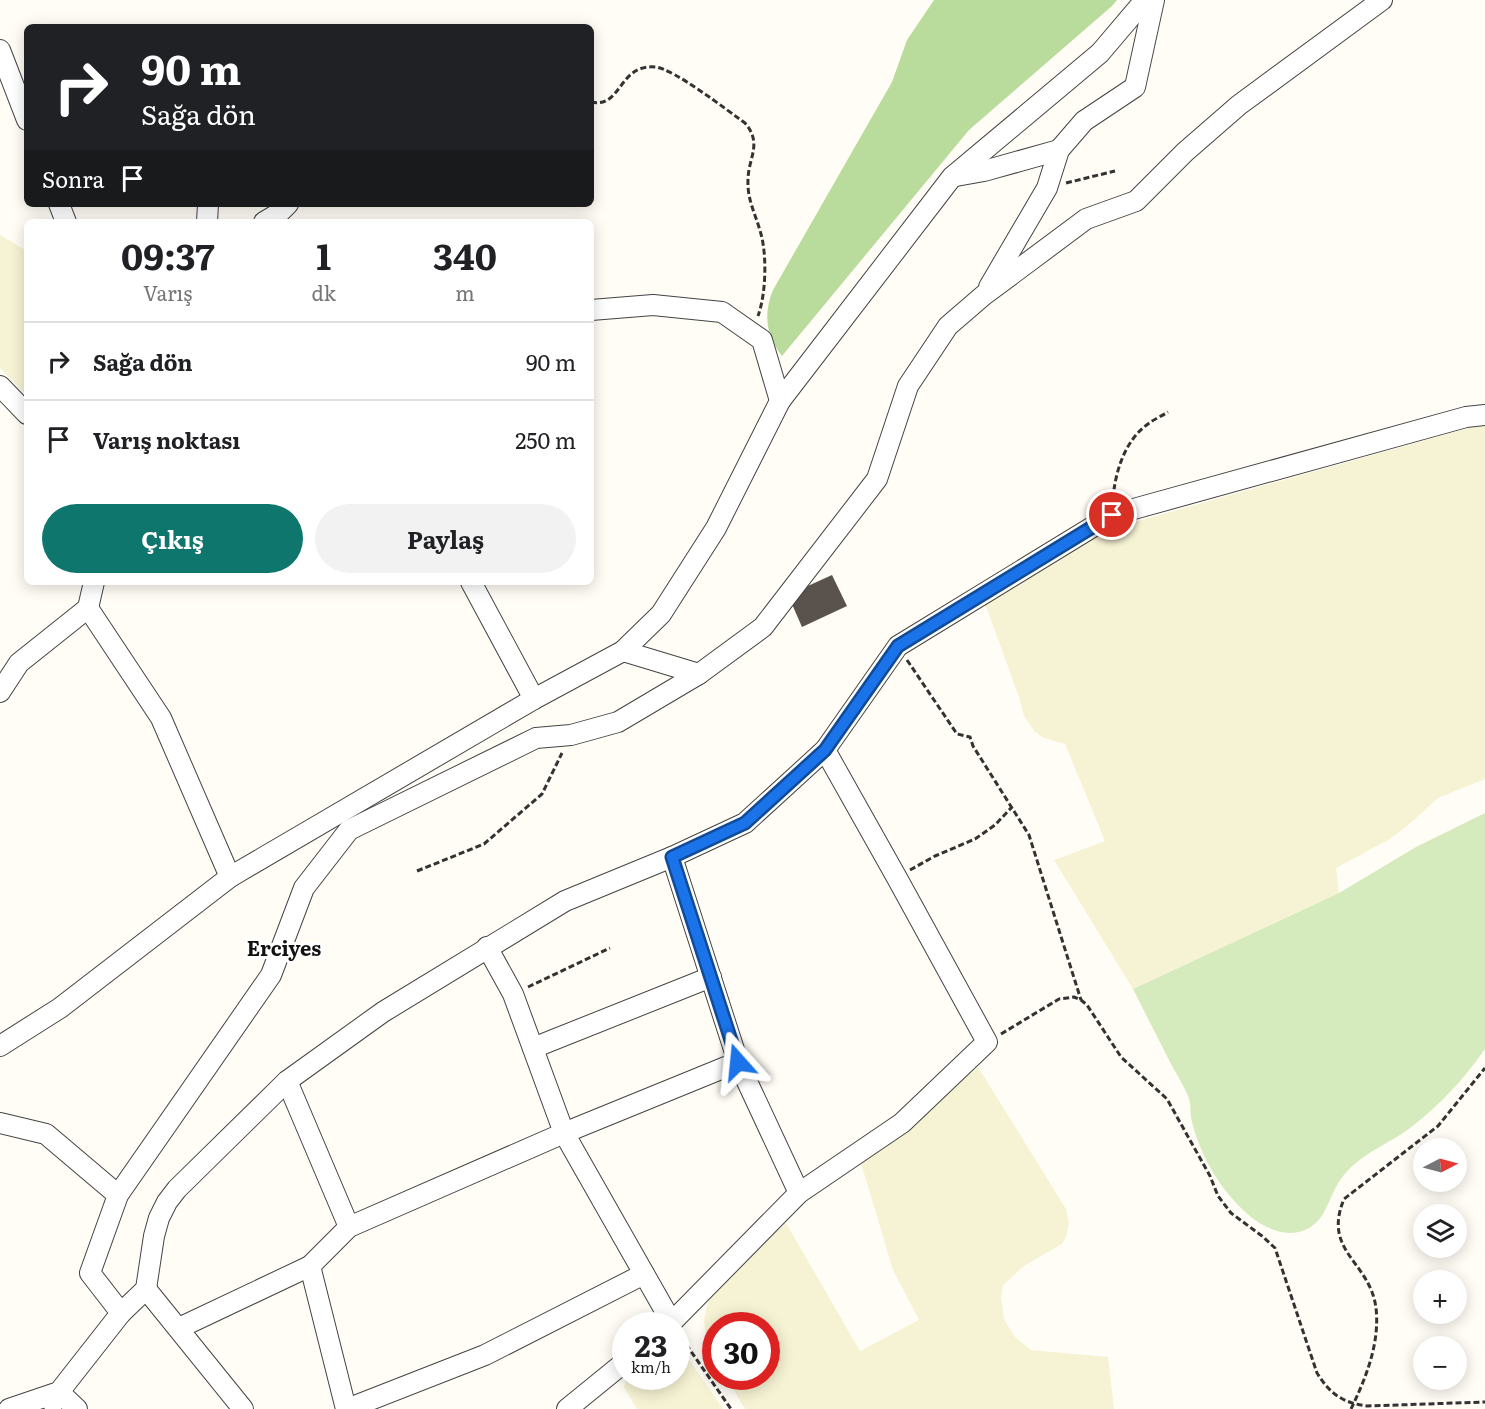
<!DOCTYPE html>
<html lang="tr">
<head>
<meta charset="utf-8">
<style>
	body { margin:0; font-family:Literata,serif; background:#f2f2f2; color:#202124; height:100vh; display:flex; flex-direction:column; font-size:22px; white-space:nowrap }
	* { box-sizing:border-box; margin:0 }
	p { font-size:20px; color:#757577 }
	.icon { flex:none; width:33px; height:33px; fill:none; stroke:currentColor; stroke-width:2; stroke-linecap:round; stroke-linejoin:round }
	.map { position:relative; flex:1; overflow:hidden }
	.side { position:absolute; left:24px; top:219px; width:570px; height:366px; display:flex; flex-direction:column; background:#fff; border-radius:9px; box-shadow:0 3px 15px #0003 }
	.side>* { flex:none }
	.banner { position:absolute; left:24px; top:24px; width:570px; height:183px; border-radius:9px; box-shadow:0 3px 15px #0003; background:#202124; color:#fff; overflow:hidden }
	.needle { width:39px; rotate:84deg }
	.tools { position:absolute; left:1413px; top:1138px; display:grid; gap:12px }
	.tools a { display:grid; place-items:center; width:54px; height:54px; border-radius:50%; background:#fff; box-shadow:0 3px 15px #0003; font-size:30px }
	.speed { position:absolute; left:612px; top:1312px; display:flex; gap:12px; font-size:30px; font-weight:700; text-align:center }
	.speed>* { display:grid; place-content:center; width:78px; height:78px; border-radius:50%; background:#fff; box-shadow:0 3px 15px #0003; line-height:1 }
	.speed small { font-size:15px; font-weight:400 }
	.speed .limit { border:9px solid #d22; background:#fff; color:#111 }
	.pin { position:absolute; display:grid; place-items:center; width:51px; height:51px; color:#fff; margin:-26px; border:3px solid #fff; border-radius:50%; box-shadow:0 2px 6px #0007 }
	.me { position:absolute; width:66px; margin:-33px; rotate:342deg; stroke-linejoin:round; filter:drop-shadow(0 0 4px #0008) }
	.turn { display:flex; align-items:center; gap:21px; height:126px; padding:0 18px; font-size:27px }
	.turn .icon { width:78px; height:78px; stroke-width:2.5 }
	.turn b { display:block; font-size:42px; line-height:51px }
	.then { display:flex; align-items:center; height:57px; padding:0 18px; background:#0003; gap:12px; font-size:22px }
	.eta { display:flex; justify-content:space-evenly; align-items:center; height:102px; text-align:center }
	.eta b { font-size:36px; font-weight:700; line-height:42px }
	.cta { display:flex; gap:12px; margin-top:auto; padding:12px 18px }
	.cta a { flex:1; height:69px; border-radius:36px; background:#0f766e; color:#fff; font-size:24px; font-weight:700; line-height:69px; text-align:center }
	.cta a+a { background:#f2f2f2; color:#202124 }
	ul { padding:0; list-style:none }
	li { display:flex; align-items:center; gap:18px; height:78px; padding:0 18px; border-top:2px solid #e0e0e0 }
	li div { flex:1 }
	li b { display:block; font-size:22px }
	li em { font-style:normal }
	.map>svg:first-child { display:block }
</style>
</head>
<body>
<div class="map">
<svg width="1485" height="1409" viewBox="0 0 1485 1409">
	<rect width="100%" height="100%" fill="#fffdf5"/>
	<g fill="#f6f3d4">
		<polygon points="0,235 27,251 27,396 0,368"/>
		<polygon points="1485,426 1485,779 1438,798 1406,827 1388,840 1336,868 1339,893 1133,989 1054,860 1105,841 1065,744 1044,738 1035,732 1024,716 1019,697 982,595 1103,531 1472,427"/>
		<polygon points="978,1067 1066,1209 1069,1223 1066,1237 1062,1244 1024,1266 1003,1285 1001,1296 1004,1319 1015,1337 1031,1350 1108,1357 1114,1409 745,1409 726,1377 766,1377 766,1326 716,1326 716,1360 706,1340 704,1320 706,1310 709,1299 722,1282 786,1223 860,1351 919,1320 893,1270 861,1163"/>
		<polygon points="677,1342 723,1409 637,1409 624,1387 626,1378 676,1377"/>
	</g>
	<path fill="#d5ebbd" d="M1485 813V1049C1464 1079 1439 1106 1410 1128 1393 1141 1372 1149 1356 1163 1347 1170 1339 1180 1334 1191 1326 1207 1323 1222 1305 1230 1262 1247 1216 1185 1202 1151 1197 1140 1193 1128 1191 1117 1190 1111 1191 1104 1189 1099 1185 1087 1178 1077 1172 1066 1159 1040 1146 1015 1133 989L1339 893 1416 847Z"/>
	<path fill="#b9dc9c" d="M934 0H1117L1112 6 969 130 782 356C766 336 763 314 773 290L892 82 907 40Z"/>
	<polygon fill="#5a524d" points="832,575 847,606 802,627 788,595"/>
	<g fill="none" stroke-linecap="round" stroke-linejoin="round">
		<g stroke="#444" stroke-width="22">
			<g id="minor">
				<polyline points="0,50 27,120"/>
				<polyline points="1059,150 1084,121 1135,87 1154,0"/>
				<polyline points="956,176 984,171 1059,150 1047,188 989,287"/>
				<polyline points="59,204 66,222"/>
				<polyline points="207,222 208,204"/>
				<polyline points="264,222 279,213 288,204"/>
				<polyline points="591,310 653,305 722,312 762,340 780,401"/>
				<polyline points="0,386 27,414"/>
				<polyline points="471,582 534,699"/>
				<polyline points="88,608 161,718 230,877"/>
				<polyline points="623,651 699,674 763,627 877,479 908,386 948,326 984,295 1086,219 1136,201 1185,152 1239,105 1382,0"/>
				<polyline points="0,692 19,663 88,608 94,582"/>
				<polyline points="672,857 738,1062 799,1193"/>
				<polyline points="487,947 513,994 564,1133 672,1323"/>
				<polyline points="0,1046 60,1008 230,877 534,699 623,651 661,614 716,528 780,401 952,177 1100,53 1145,0"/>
				<polyline points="533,1048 711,977"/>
				<polyline points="287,1081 349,1227"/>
				<polyline points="0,1123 46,1134 118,1195"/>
				<polyline points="310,1266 346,1409"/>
				<polyline points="146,1289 243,1409"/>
				<polyline points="121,1313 90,1273 118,1195 271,975 304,888 349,830 536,738 571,735 618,722 699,674"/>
				<polyline points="668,1326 799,1193 902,1123 987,1042 897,878 825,750"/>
				<polyline points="179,1328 310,1266 349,1227 564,1133 738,1062"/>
				<polyline points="53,1403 59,1392 77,1409"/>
				<polyline points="9,1409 59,1392 121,1313 146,1289 154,1236 159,1218 167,1202 177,1189 287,1081 383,1012 565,901 672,857 745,823 825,750 898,646 1112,515 1466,417 1485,415"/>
				<polyline points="347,1409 485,1355 644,1274"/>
				<polyline points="567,1409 626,1361"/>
			</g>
		</g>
		<g stroke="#333" stroke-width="3" stroke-dasharray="6 3" stroke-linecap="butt">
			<path d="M591 102C622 109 618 64 655 67 673 68 728 111 745 123 763 144 748 158 748 180 747 200 756 215 761 234 767 256 766 294 758 316"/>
			<polyline points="1066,183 1115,171"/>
			<path d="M1113 499C1115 472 1125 440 1148 424 1154 419 1162 416 1168 412"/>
			<polyline points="907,660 957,734 970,737 973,746 1029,835 1081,1000"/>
			<polyline points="910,870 935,856 975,839 995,825 1012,807"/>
			<polyline points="417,871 484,844 542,794 562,753"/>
			<polyline points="528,987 610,948"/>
			<path d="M1001 1034 1059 999 1074 997 1081 1000 1087 1005 1121 1057 1167 1099 1210 1176 1218 1196 1231 1213 1262 1236 1275 1248 1317 1373C1330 1394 1343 1403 1367 1406L1485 1402"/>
			<polyline points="681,1337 731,1409"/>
			<path d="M1351 1409C1366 1378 1380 1343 1376 1308 1370 1261 1322 1252 1344 1199L1438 1126 1485 1068"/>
		</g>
		<use href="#minor" stroke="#fff" stroke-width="20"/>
	</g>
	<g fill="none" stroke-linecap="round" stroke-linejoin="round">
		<g stroke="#114b97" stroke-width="15">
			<polyline id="route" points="738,1062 672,857 745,823 825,750 898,646 1112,515"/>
		</g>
		<use href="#route" stroke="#1a73e8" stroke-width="10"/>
	</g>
	<g text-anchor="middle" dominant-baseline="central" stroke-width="6" stroke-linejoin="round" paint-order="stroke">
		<g font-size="20" font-weight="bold" fill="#111" stroke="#fff">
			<text x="284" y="947">Erciyes</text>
		</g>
	</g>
</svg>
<div class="tools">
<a><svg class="needle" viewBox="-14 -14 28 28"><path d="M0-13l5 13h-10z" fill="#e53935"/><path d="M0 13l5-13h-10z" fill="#757577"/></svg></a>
<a><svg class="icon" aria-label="layers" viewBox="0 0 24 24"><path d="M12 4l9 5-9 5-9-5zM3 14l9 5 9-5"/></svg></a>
<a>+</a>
<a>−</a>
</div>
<div class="speed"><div>23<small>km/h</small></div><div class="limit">30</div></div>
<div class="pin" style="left:1112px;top:515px;background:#d93025"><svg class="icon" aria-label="arrive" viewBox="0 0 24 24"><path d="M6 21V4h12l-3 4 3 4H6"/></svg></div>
<svg class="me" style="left:738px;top:1062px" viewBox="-20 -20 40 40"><path d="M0-17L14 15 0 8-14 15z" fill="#1a73e8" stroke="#fff" stroke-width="4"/></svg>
<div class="banner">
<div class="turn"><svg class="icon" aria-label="right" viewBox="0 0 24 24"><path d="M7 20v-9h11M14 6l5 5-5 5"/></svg><div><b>90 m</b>Sağa dön</div></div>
<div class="then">Sonra<svg class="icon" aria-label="arrive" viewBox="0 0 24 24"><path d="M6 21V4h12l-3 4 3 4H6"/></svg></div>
</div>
<section class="side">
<div class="eta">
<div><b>09:37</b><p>Varış</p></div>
<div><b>1</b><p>dk</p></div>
<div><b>340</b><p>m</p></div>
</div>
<ul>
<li><svg class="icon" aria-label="right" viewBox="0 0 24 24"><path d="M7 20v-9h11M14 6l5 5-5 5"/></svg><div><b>Sağa dön</b></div><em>90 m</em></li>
<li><svg class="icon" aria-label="arrive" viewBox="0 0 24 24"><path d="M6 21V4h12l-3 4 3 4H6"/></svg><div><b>Varış noktası</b></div><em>250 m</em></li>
</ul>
<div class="cta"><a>Çıkış</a><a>Paylaş</a></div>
</section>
</div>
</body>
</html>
